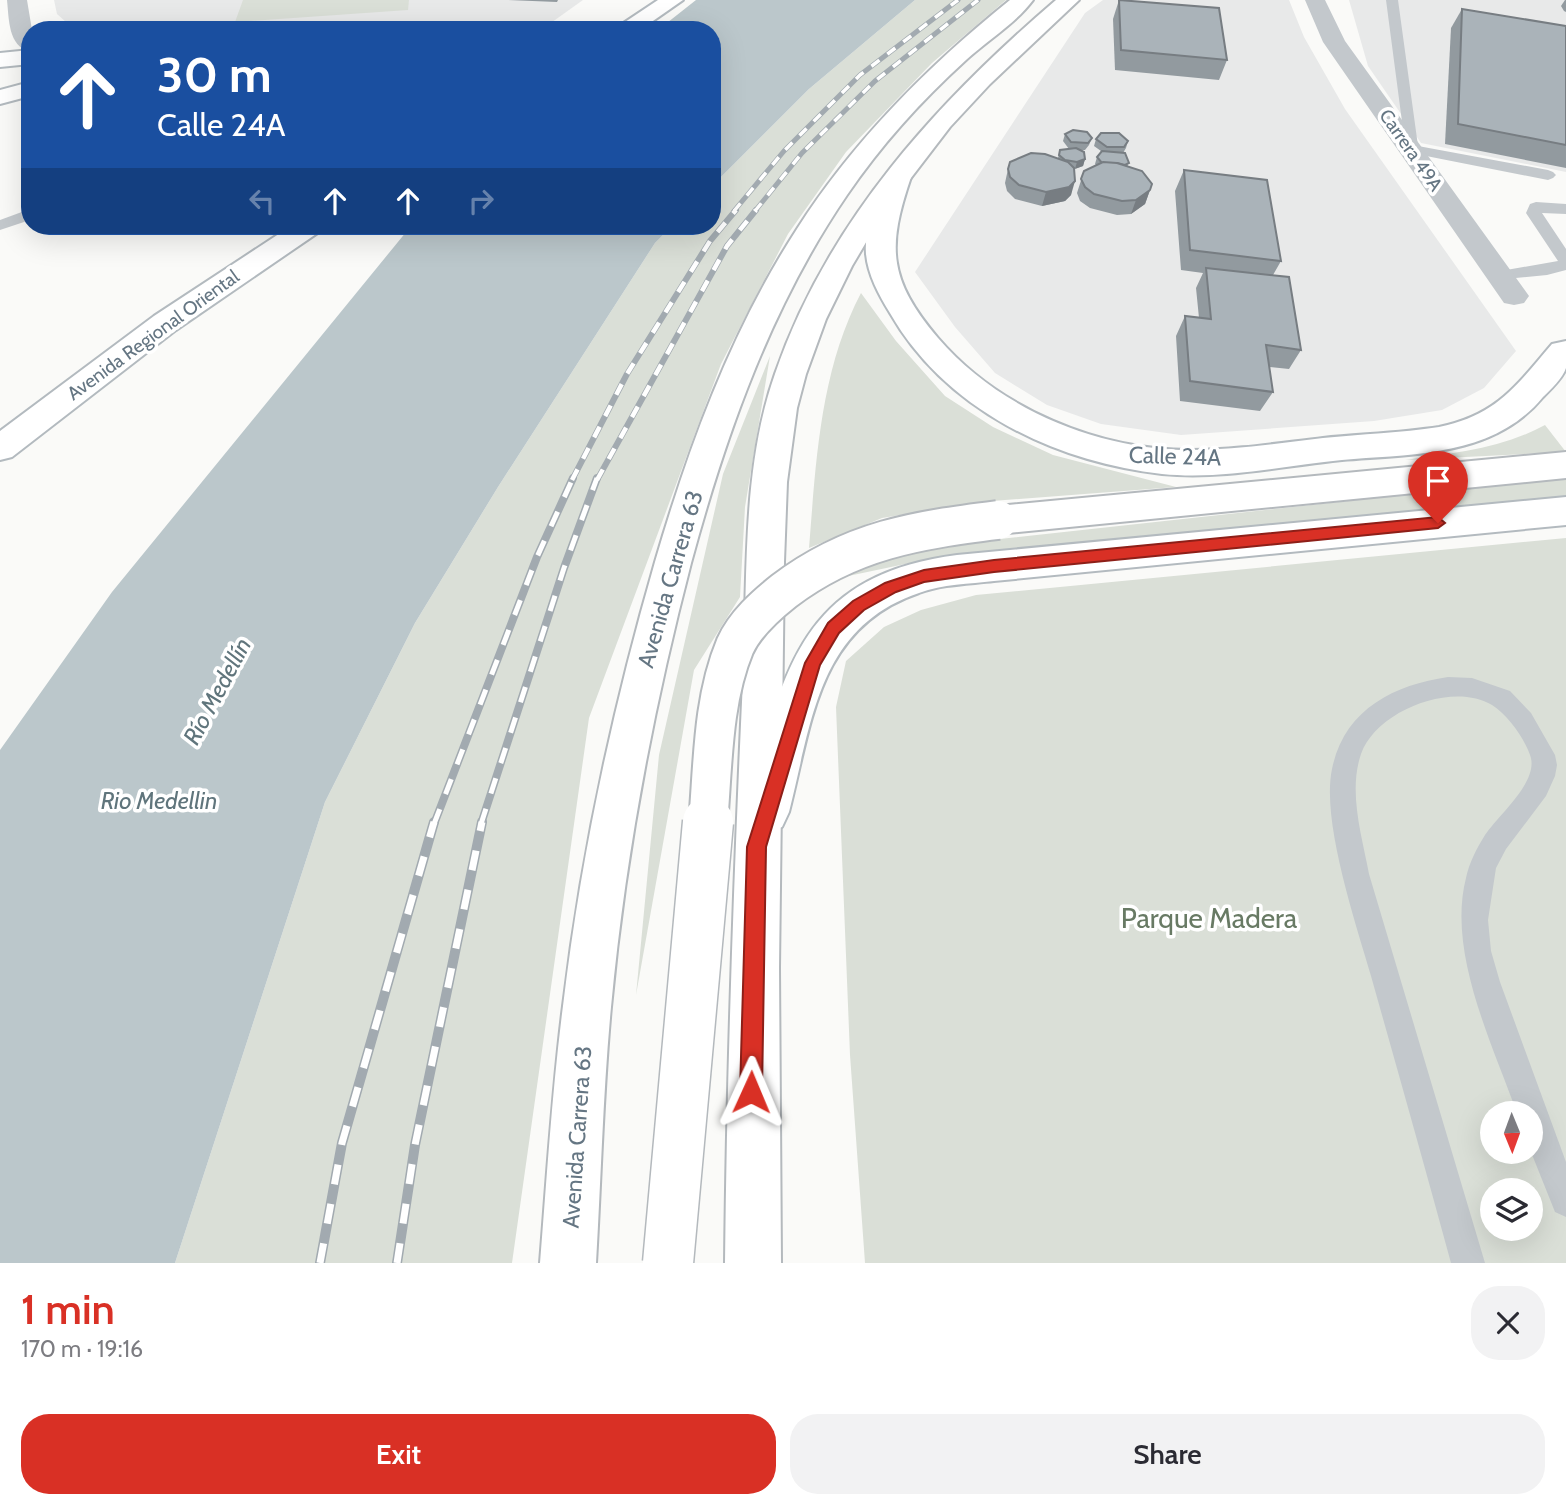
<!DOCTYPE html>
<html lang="en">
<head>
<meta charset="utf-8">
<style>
	body { margin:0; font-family:Cabin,sans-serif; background:#f2f2f3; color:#2b2b33; height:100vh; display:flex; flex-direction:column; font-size:26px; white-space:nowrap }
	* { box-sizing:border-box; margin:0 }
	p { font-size:23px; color:#7c7c81 }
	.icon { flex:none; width:38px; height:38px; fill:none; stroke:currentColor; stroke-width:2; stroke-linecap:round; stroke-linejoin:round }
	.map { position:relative; height:1263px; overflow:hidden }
	.details { display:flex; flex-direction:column; background:#fff; flex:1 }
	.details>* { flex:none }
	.guide { position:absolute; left:21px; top:21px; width:700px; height:214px; border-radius:28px; box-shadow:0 7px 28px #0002; background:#1a4fa0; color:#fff; overflow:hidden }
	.needle { width:46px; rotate:179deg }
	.controls { position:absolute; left:1480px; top:1101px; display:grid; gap:14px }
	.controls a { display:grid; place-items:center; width:63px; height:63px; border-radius:50%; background:#fff; box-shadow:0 7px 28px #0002; font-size:35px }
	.pin { position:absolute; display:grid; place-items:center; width:60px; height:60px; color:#fff; margin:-72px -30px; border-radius:50% 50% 50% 0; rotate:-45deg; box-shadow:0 0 7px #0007 }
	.pin .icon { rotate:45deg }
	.me { position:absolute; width:77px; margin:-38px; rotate:1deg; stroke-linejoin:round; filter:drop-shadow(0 0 5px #0008) }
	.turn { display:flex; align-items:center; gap:24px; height:147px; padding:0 21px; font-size:32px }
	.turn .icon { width:91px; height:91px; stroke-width:2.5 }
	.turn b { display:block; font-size:49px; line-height:60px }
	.lanes { display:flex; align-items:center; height:66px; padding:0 21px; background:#0003; justify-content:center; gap:35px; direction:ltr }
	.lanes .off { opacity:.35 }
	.round { display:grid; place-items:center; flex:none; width:74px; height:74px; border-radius:28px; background:#f2f2f3 }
	.summary { display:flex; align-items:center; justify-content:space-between; height:119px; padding:0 21px }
	h1 { font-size:42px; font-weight:600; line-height:52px; color:#d93025 }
	.action { display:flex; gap:14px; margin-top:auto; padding:14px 21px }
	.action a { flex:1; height:80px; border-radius:28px; background:#d93025; color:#fff; font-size:28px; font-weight:600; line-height:80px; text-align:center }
	.action a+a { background:#f2f2f3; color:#2b2b33 }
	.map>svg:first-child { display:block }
</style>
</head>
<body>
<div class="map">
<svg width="1566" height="1263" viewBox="0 0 1566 1263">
	<rect width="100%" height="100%" fill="#fafaf8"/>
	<g fill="#e8e9e9">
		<polygon points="54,0 583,0 541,30 75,30 57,14"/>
		<polygon points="1103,0 1289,0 1304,37 1345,109 1516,351 1484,388 1442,410 1374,421 1181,435 1101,424 1047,405 995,373 955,327 915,272 1085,13"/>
		<polygon points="1349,0 1566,0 1566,172 1421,143 1368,66"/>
	</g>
	<g fill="#dadfd7" fill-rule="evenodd">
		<polygon points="243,0 409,0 408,10 235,22"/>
		<polygon points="915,0 1006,0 932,63 846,152 788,234 721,364 589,718 512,1263 175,1263 325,802 415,623 498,487 655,243 672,226 712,226 712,186 809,89"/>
		<path d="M861 293 896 341 945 396 993 427 1053 455 1176 487 979 502 882 518 809 548C816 462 820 371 861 293Z"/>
		<polygon points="770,356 745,507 740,597 694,670 636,995 659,755 723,474"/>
		<path d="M1545 425 1566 452 1405 460C1454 453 1501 449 1545 425Z"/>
		<polygon points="1566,477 1566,498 1423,510 910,563 834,579 882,552"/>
		<path d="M1566 538V1263H865L850 1055 836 707 846 661 884 627 921 610 976 595ZM1493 1113H1531V1152H1493ZM1493 1190H1531V1228H1493Z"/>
	</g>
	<g fill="#bbc7cb">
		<polygon points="696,0 915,0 809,89 712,186 712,30 658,30"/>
		<polygon points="411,226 672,226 655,243 498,487 415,623 325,802 175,1263 0,1263 0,750 112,592"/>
	</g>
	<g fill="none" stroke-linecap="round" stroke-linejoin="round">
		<g stroke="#b3babf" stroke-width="4">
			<g id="secondary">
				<polygon points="658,0 683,0 640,30 613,30"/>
				<polygon points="30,50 30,64 0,67 0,53"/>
				<polygon points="30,82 30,96 0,104 0,90"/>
				<path d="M898 169 907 172 911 177C887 247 888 279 938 338 999 409 1098 450 1191 450 1235 450 1279 443 1323 438 1362 434 1400 433 1439 427 1497 415 1516 386 1552 344L1566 341C1566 349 1566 361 1566 368 1563 378 1550 390 1543 397 1494 457 1413 454 1342 460 1283 466 1222 480 1162 474 1054 462 945 409 890 313 879 295 868 275 866 254 864 227 876 201 885 177L889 172Z"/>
				<polygon points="291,226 323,226 319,232 176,330 12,457 0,460 0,431 154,316"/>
				<path d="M1566 497V525L994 581C969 584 943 584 919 593 818 627 812 722 789 812L782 827 767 833 752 827 745 812C783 678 795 576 957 555Z"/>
			</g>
		</g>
		<g stroke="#b4b9bd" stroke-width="4">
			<g id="trunk">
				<path d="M1010 0H1033C1016 23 988 40 966 60 922 100 881 145 847 195 771 306 726 434 691 563 653 709 625 857 611 1007 603 1092 601 1178 596 1263H540C547 1177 552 1091 563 1006 581 855 613 707 655 562 689 446 731 331 797 229 854 140 928 66 1010 0Z"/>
				<path d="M1056 0H1079L990 84 950 127 881 217 852 266 826 319 806 374 797 408 787 482 784 562 779 968 781 1263H725C727 1068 734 874 743 680 748 579 741 470 775 374 827 222 937 102 1056 0Z"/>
				<polygon points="1566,452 1566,478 998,534 985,530 980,520 985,510 998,506"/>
			</g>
		</g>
		<g fill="#c3c8cc" fill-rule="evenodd">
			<polygon points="1386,0 1398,0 1418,146 1548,170 1553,172 1556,175 1553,178 1548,180 1406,152"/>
			<polygon points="1536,202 1566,204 1566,214 1542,213 1566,249 1566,270 1547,275 1495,280 1493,276 1495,272 1558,261 1526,213 1530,204"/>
			<polygon points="30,209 30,220 0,230 0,220"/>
			<path d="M1448 677 1472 678 1510 691 1531 713 1555 755 1557 765 1555 776 1546 796 1506 849 1496 868 1488 920 1491 951 1500 982 1566 1162V1217L1555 1212 1531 1152V1113H1517C1492 1043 1447 952 1466 878 1469 863 1477 848 1485 835 1499 814 1540 781 1530 755 1524 738 1508 715 1492 705 1452 681 1376 711 1361 754 1348 792 1362 836 1369 874L1485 1263H1451C1425 1167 1398 1072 1371 976 1356 924 1321 821 1332 769 1344 710 1393 685 1448 677Z"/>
		</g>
		<polygon fill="#c3c8cc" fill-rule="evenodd" points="1305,0 1325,0 1345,41 1524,289 1529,296 1524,303 1514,305 1504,303 1323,42"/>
		<path fill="#c3c8cc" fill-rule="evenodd" d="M7 0H27L32 30H30V52C8 46 9 19 7 0Z"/>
		<use href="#secondary" fill="#fff" fill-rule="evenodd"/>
		<use href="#trunk" fill="#fff" fill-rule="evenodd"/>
		<g stroke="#a2aab0" stroke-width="5">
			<g id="rail-far3">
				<polyline points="734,211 784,151 860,75 958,0"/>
				<polyline points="755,211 802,153 875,81 978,0"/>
			</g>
		</g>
		<g stroke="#a2aab0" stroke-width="6">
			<g id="rail-far2">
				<polyline points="572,480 627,374 710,241 736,210"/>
				<polyline points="597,480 727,246 756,210"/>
			</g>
		</g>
		<g stroke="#a2aab0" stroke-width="8">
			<g id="rail-far1">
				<polyline points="434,824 537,557 573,478"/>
				<polyline points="481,824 564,568 597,478"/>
			</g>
		</g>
		<g stroke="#a2aab0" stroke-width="10">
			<g id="rail">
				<polyline points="320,1263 342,1143 434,822"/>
				<polyline points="397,1263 415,1145 482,822"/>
			</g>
		</g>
		<use href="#rail-far3" stroke="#fff" stroke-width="3.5" stroke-dasharray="10" stroke-linecap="butt"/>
		<use href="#rail-far2" stroke="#fff" stroke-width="4.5" stroke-dasharray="12" stroke-linecap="butt"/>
		<use href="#rail-far1" stroke="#fff" stroke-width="5" stroke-dasharray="16" stroke-linecap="butt"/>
		<use href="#rail" stroke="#fff" stroke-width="7" stroke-dasharray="20" stroke-linecap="butt"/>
		<g stroke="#b4b9bd" stroke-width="42" stroke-linecap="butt">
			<path id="trunk-bridge-far1" d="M708 824C713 766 712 701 735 646 745 624 765 606 784 591 851 540 917 530 998 520"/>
		</g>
		<g stroke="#b4b9bd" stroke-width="53" stroke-linecap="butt">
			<polyline id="trunk-bridge" points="668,1263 708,822"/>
		</g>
		<use href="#trunk-bridge-far1" stroke="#fff" stroke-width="38"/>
		<use href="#trunk-bridge" stroke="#fff" stroke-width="50"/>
	</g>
	<g fill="#929a9f">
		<polygon points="508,0 558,0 557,2"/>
		<polygon points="1119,0 1227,60 1219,80 1115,70 1113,19"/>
		<polygon points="1565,0 1566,0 1566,12 1564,11 1561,6"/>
		<polygon points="1462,9 1566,26 1566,168 1445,144 1451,28"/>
		<polygon points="1065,134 1092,138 1089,145 1085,150 1080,150 1085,159 1083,166 1074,169 1071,195 1065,201 1042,206 1015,199 1007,191 1005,183 1008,169 1058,158 1060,150 1069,149 1063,141"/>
		<polygon points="1096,139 1128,141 1126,148 1123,153 1128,166 1150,190 1145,204 1131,214 1117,215 1090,208 1080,201 1077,193 1084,171 1096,165 1095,164 1097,157 1101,151 1094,146"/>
		<polygon points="1184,170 1281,261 1273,275 1301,350 1289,369 1269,367 1273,392 1260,411 1180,401 1176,336 1185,316 1199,318 1196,288 1203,273 1181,270 1175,191"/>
	</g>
	<g fill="#777d82">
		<polygon points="1085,159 1083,166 1075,169 1077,162"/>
		<polygon points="1075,181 1071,195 1065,201 1042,206 1046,192"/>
		<polygon points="1150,190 1145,204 1131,214 1136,200"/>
	</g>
	<g fill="#aab3b9" stroke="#777d82" stroke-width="2">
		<polygon points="1119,0 1219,8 1227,60 1121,50"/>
		<polygon points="1462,9 1566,26 1566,145 1458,124"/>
		<polygon points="1073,130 1087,132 1092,138 1088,143 1071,142 1065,134"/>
		<polygon points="1101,133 1119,133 1128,141 1124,147 1107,147 1096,139"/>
		<polygon points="1076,148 1084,152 1085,159 1077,162 1065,160 1059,155 1060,150"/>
		<polygon points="1102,151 1125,153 1129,163 1125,165 1117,163 1102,163 1097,157"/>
		<polygon points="1031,153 1045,154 1068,162 1074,168 1075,181 1069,187 1046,192 1019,185 1010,177 1008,169 1010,162"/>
		<polygon points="1103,162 1117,163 1142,171 1152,184 1150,190 1136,200 1122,201 1094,194 1085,187 1081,179 1084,171"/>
		<polygon points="1184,170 1267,180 1281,261 1190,250"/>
		<polygon points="1206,268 1289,277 1301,350 1266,345 1273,392 1190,381 1185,316 1211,319"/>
	</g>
	<polygon fill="#d93025" stroke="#8d1f18" stroke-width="2" points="1438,517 1445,523 1438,528 994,572 924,582 896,592 864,610 839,633 820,665 766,847 762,1092 758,1099 751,1102 743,1099 740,1092 747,847 805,663 828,623 853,601 885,583 924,570 994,560"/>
	<g text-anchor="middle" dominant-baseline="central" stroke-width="7" stroke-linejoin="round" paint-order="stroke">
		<g font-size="19" fill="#657683" stroke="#fff">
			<text transform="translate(1411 150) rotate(55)">Carrera 49A</text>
			<text transform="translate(153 335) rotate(-36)">Avenida Regional Oriental</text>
		</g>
		<g font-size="23" fill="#657683" stroke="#fff">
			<text transform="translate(1175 456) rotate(2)">Calle 24A</text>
			<text transform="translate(670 579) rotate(-74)">Avenida Carrera 63</text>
			<text transform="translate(577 1137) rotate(-86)">Avenida Carrera 63</text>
		</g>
		<g font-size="24" font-style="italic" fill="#60757c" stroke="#fff">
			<text transform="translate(217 691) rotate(-62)">Río Medellín</text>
			<text x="159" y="800">Rio Medellin</text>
		</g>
		<g font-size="28" fill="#687a64" stroke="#fff">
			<text x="1209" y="918">Parque Madera</text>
		</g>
	</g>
</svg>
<div class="controls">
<a><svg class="needle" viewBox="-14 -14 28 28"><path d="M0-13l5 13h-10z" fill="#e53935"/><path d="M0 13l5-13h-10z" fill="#7c7c81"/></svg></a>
<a><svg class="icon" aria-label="layers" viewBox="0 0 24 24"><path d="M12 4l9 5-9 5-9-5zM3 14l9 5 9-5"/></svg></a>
</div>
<div class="pin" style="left:1438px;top:523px;background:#d93025"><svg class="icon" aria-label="arrive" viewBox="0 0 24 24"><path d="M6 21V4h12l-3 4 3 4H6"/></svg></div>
<svg class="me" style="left:751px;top:1092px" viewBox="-20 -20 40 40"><path d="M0-17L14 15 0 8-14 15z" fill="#d93025" stroke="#fff" stroke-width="4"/></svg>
<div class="guide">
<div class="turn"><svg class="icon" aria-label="ahead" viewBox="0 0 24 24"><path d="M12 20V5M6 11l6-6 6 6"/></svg><div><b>30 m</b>Calle 24A</div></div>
<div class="lanes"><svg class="icon off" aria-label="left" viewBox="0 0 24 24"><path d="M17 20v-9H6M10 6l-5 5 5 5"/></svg><svg class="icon" aria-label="ahead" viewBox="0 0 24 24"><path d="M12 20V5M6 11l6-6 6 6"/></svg><svg class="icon" aria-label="ahead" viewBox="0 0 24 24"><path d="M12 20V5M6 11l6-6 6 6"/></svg><svg class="icon off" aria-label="right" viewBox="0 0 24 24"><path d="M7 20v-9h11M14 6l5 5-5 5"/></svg></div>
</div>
</div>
<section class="details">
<div class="summary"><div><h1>1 min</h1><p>170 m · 19:16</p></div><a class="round"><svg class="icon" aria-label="close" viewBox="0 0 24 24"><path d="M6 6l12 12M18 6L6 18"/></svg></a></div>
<div class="action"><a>Exit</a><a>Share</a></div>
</section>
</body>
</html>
